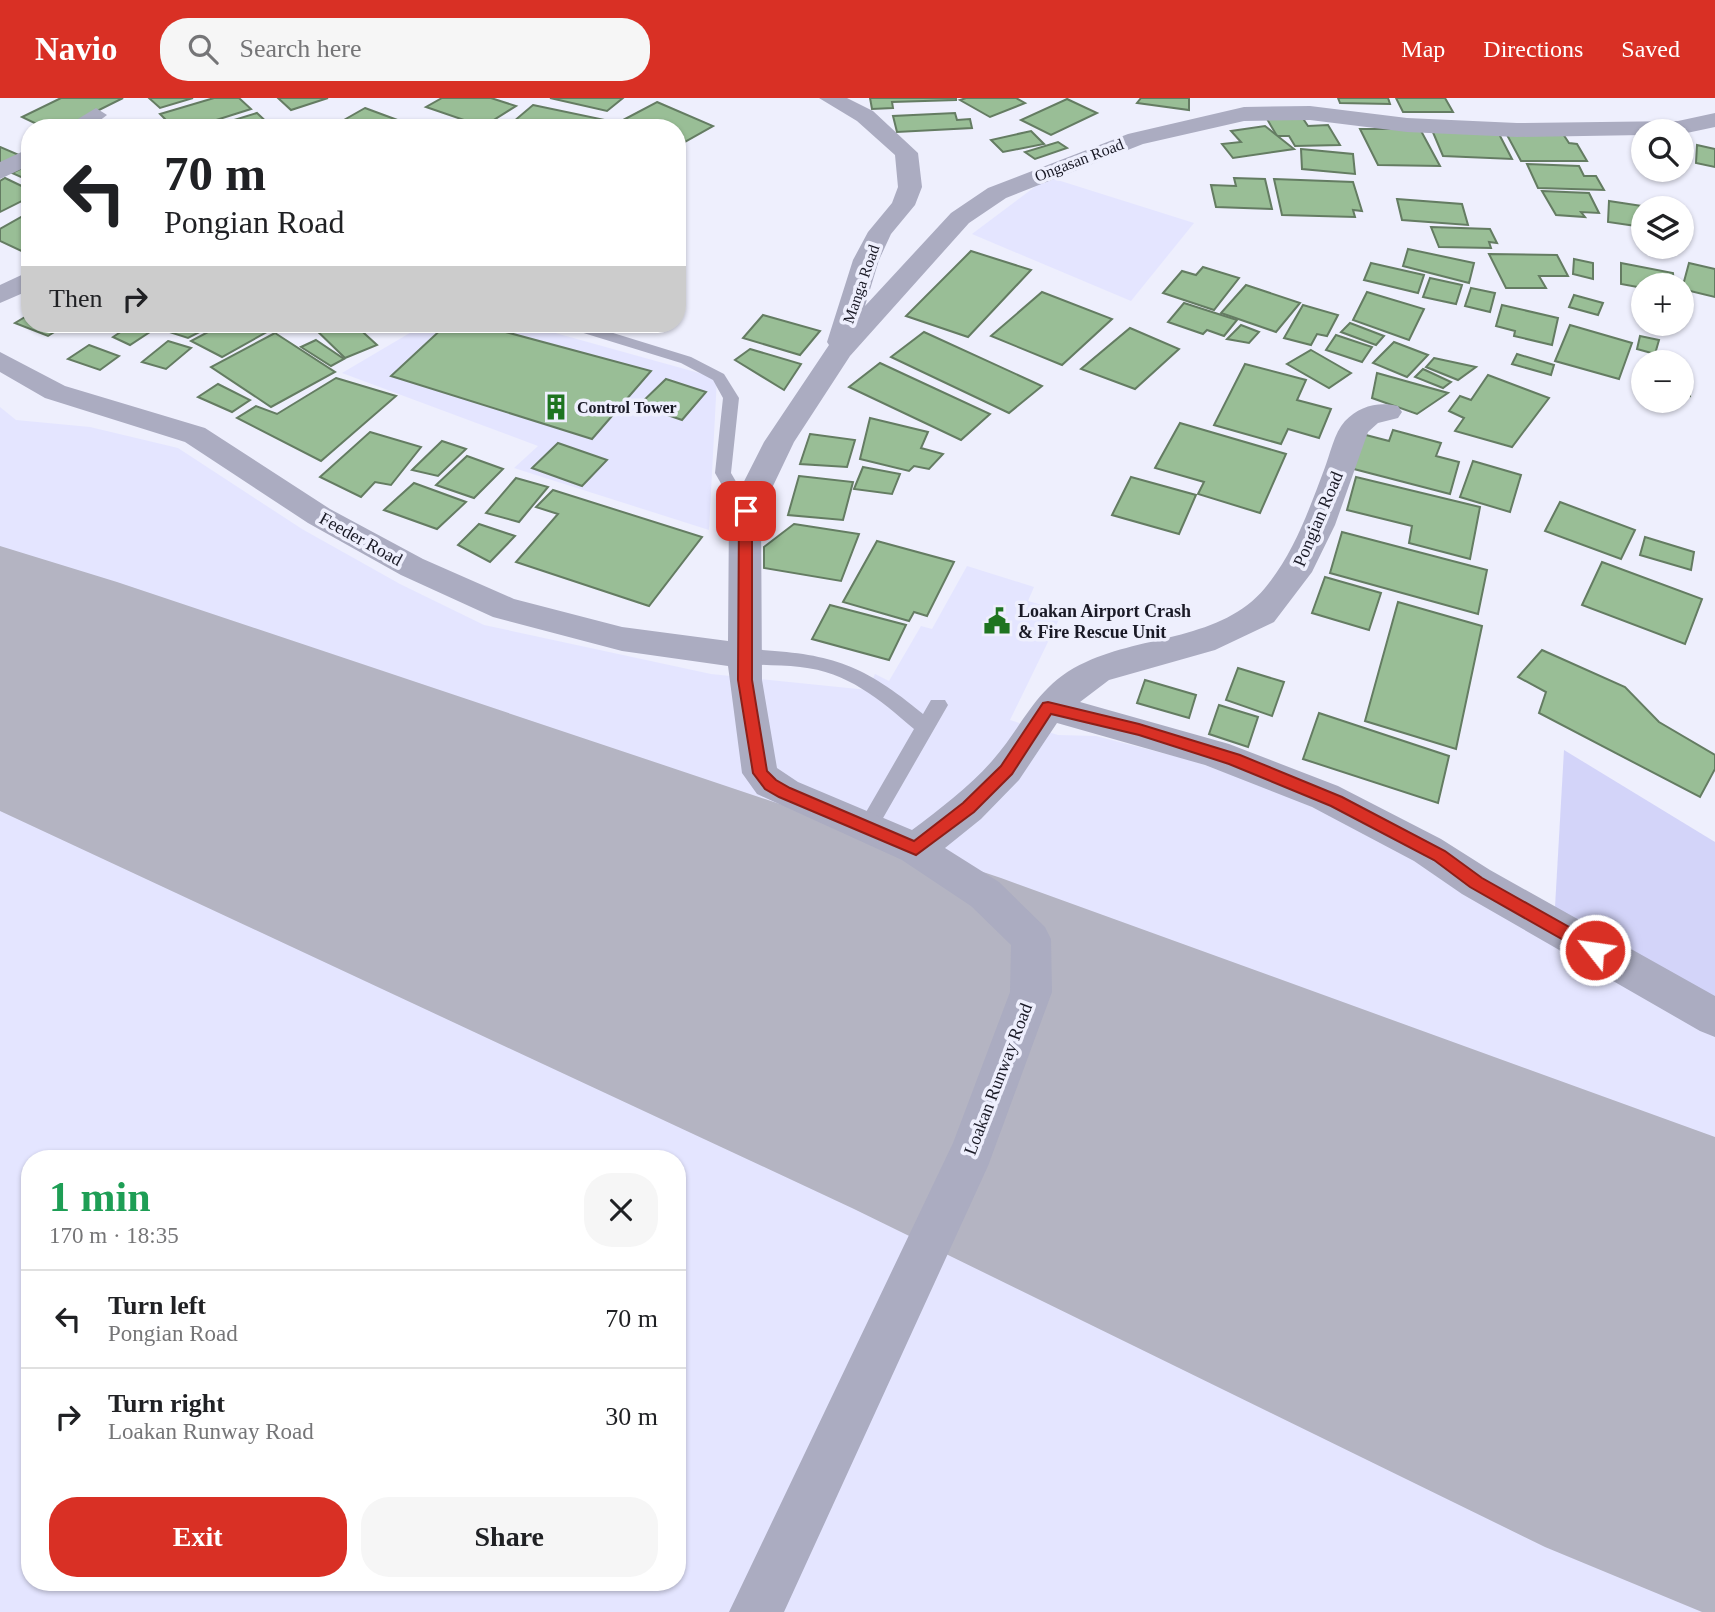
<!DOCTYPE html>
<html lang="en">
<head>
<meta charset="utf-8">
<style>
	body { margin:0; font-family:Georgia,serif; background:#f6f6f6; color:#202124; height:100vh; display:flex; flex-direction:column; font-size:26px; white-space:nowrap }
	* { box-sizing:border-box; margin:0 }
	p { font-size:23px; color:#757577 }
	.icon { flex:none; width:38px; height:38px; fill:none; stroke:currentColor; stroke-width:2; stroke-linecap:round; stroke-linejoin:round }
	.map { position:relative; flex:1; overflow:hidden }
	.sheet { position:absolute; left:21px; top:1052px; width:665px; height:441px; display:flex; flex-direction:column; background:#fff; border-radius:28px; box-shadow:0 2px 5px #0004 }
	.sheet>* { flex:none }
	.guide { position:absolute; left:21px; top:21px; width:665px; height:214px; border-radius:28px; box-shadow:0 2px 5px #0004; background:#fff; color:#202124; overflow:hidden }
	.fabs { position:absolute; left:1631px; top:21px; display:grid; gap:14px }
	.fabs a { display:grid; place-items:center; width:63px; height:63px; border-radius:50%; background:#fff; box-shadow:0 2px 5px #0004; font-size:35px }
	.pin { position:absolute; display:grid; place-items:center; width:60px; height:60px; color:#fff; margin:-30px; border-radius:14px; box-shadow:0 4px 10px #0006 }
	.me { position:absolute; width:77px; margin:-38px; rotate:300deg; stroke-linejoin:round; filter:drop-shadow(0 0 5px #0008) }
	.turn { display:flex; align-items:center; gap:24px; height:147px; padding:0 28px; font-size:32px }
	.turn .icon { width:91px; height:91px; stroke-width:2.5 }
	.turn b { display:block; font-size:49px; line-height:60px }
	.then { display:flex; align-items:center; height:66px; padding:0 28px; background:#0003; gap:14px; font-size:26px }
	.round { display:grid; place-items:center; flex:none; width:74px; height:74px; border-radius:28px; background:#f6f6f6 }
	.overview { display:flex; align-items:center; justify-content:space-between; height:119px; padding:0 28px }
	h1 { font-size:42px; font-weight:600; line-height:52px; color:#1e9e55 }
	.button { display:flex; gap:14px; margin-top:auto; padding:14px 28px }
	.button a { flex:1; height:80px; border-radius:28px; background:#d93025; color:#fff; font-size:28px; font-weight:600; line-height:80px; text-align:center }
	.button a+a { background:#f6f6f6; color:#202124 }
	ul { padding:0; list-style:none }
	li { display:flex; align-items:center; gap:21px; height:98px; padding:0 28px; border-top:2px solid #e0e0e0 }
	li div { flex:1 }
	li b { display:block; font-size:26px }
	li em { font-style:normal }
	header { display:flex; align-items:center; gap:42px; box-sizing:border-box; height:98px; padding:0 35px; background:#d93025; color:#fff }
	header strong { font-size:33px }
	nav { display:flex; gap:38px; margin-inline-start:auto; font-size:24px }
	.search { width:490px; height:63px; background:#f6f6f6; display:flex; align-items:center; gap:18px; box-sizing:border-box; padding:0 24px; border-radius:28px; color:#757577; font-size:26px }
	.map>svg:first-child { display:block }
</style>
</head>
<body>
<header>
<strong>Navio</strong>
<div class="search"><svg class="icon" aria-label="search" viewBox="0 0 24 24"><circle cx="10" cy="10" r="6"/><path d="M15 15l6 6"/></svg>Search here</div>
<nav><a>Map</a><a>Directions</a><a>Saved</a></nav>
</header>
<div class="map">
<svg width="1715" height="1514" viewBox="0 0 1715 1514">
	<rect width="100%" height="100%" fill="#eeeffd"/>
	<g fill="#e4e5ff" fill-rule="evenodd">
		<polygon points="1048,79 1194,125 1131,203 972,136"/>
		<polygon points="425,226 523,226 717,280 709,432 514,370 538,348 342,275"/>
		<path d="M0 309 16 322 90 329 178 350 302 431 400 486 484 527 711 576 868 592 875 576 889 583 921 528 932 531 967 468 1034 489 1028 503 1063 513 1010 622 1058 637 1096 638 1190 662 1274 692 1343 723 1418 761 1715 939V1514H0ZM30 1060H677V1484H30Z"/>
	</g>
	<polygon fill="#d3d4f9" points="1564,652 1715,744 1715,939 1553,844"/>
	<g fill="none" stroke-linecap="round" stroke-linejoin="round">
		<polygon fill="#b4b4c2" fill-rule="evenodd" points="0,448 117,484 1001,780 1715,1039 1715,1514 1702,1514 1545,1449 854,1111 0,713"/>
	</g>
	<g fill="#99be96" stroke="#647c62" stroke-width="2">
		<polygon points="61,0 123,0 63,30 45,30 22,19"/>
		<polygon points="149,0 193,0 160,10"/>
		<polygon points="214,0 239,0 251,11 191,30 174,30 160,16"/>
		<polygon points="278,0 328,0 291,12"/>
		<polygon points="442,0 491,0 516,8 481,30 456,30 467,23 426,9"/>
		<polygon points="550,0 623,0 607,13"/>
		<polygon points="870,0 956,0 956,2 892,4 893,10 872,11"/>
		<polygon points="966,0 1016,0 1025,5 990,19 960,2"/>
		<polygon points="1141,0 1189,0 1189,12 1137,5"/>
		<polygon points="1338,0 1388,0 1390,6 1340,5"/>
		<polygon points="1396,0 1445,0 1453,14 1403,14"/>
		<polygon points="1067,1 1097,15 1051,37 1021,22"/>
		<polygon points="657,4 713,28 681,46 677,44 677,30 645,30 625,21"/>
		<polygon points="533,7 605,22 597,30 506,30"/>
		<polygon points="365,10 411,27 406,30 330,30"/>
		<polygon points="257,15 273,30 208,30"/>
		<polygon points="955,15 957,22 970,21 972,30 897,34 893,18"/>
		<polygon points="1302,19 1308,28 1328,27 1340,47 1295,48 1289,38 1277,38 1267,21"/>
		<polygon points="1265,28 1294,51 1233,60 1222,46 1241,44 1231,33"/>
		<polygon points="1360,31 1420,31 1440,68 1378,67"/>
		<polygon points="1432,32 1498,34 1512,61 1443,58"/>
		<polygon points="1031,33 1044,46 1003,54 991,42"/>
		<polygon points="1506,35 1563,36 1569,45 1577,46 1587,63 1521,63"/>
		<polygon points="1058,44 1067,50 1035,61 1025,54"/>
		<polygon points="1697,47 1715,51 1715,69 1696,65"/>
		<polygon points="0,49 19,57 0,66"/>
		<polygon points="1301,51 1353,56 1355,76 1302,71"/>
		<polygon points="30,66 30,83 12,75"/>
		<polygon points="1527,66 1579,68 1584,78 1596,78 1604,92 1538,90"/>
		<polygon points="5,80 30,92 30,99 0,114 0,83"/>
		<polygon points="1234,80 1265,81 1272,111 1216,109 1211,87 1236,88"/>
		<polygon points="1274,81 1353,84 1362,113 1353,112 1355,119 1282,117"/>
		<polygon points="1542,93 1589,95 1599,115 1581,114 1585,119 1556,117"/>
		<polygon points="1397,101 1462,106 1468,127 1402,122"/>
		<polygon points="1609,103 1655,110 1643,110 1643,129 1608,124"/>
		<polygon points="30,114 30,157 0,143 0,131"/>
		<polygon points="1431,129 1490,131 1497,145 1489,144 1491,150 1439,149"/>
		<polygon points="1408,151 1474,165 1469,185 1403,168"/>
		<polygon points="971,153 1031,172 968,239 906,218"/>
		<polygon points="1489,156 1557,157 1568,178 1539,178 1546,190 1506,190"/>
		<polygon points="1574,161 1593,165 1593,181 1573,176"/>
		<polygon points="1371,165 1424,177 1418,195 1364,182"/>
		<polygon points="1621,165 1673,175 1674,187 1643,187 1643,190 1621,186"/>
		<polygon points="1689,165 1715,171 1715,199 1682,191"/>
		<polygon points="1203,169 1239,180 1214,212 1163,195 1182,173 1196,177"/>
		<polygon points="1430,180 1462,187 1456,206 1423,199"/>
		<polygon points="1246,187 1300,205 1276,234 1221,215"/>
		<polygon points="1471,190 1495,195 1490,214 1465,208"/>
		<polygon points="1042,194 1112,221 1062,267 991,238"/>
		<polygon points="1367,194 1424,211 1409,242 1353,222"/>
		<polygon points="1574,197 1603,205 1598,217 1569,209"/>
		<polygon points="1184,205 1237,222 1224,238 1207,232 1203,236 1168,224"/>
		<polygon points="1303,207 1338,217 1327,238 1317,236 1311,247 1284,240"/>
		<polygon points="1502,207 1558,220 1552,247 1514,238 1515,233 1496,228"/>
		<polygon points="30,216 30,226 67,226 48,238 15,225"/>
		<polygon points="763,217 820,233 800,257 743,240"/>
		<polygon points="1350,225 1384,238 1376,247 1341,234"/>
		<polygon points="112,226 162,226 130,247 113,239 125,231"/>
		<polygon points="168,226 215,226 188,240 160,231"/>
		<polygon points="223,226 267,226 274,230 222,259 191,243"/>
		<polygon points="310,226 354,226 377,247 345,260"/>
		<polygon points="447,226 476,226 651,273 592,341 391,278"/>
		<polygon points="1241,227 1259,234 1249,245 1227,241"/>
		<polygon points="1570,227 1632,245 1619,281 1555,263"/>
		<polygon points="1130,230 1179,251 1135,291 1081,271"/>
		<polygon points="924,234 1042,288 1009,315 891,259"/>
		<polygon points="275,235 335,274 271,309 211,269"/>
		<polygon points="1336,237 1372,249 1362,264 1326,252"/>
		<polygon points="1640,238 1659,242 1655,256 1637,251"/>
		<polygon points="316,242 344,261 331,268 301,249"/>
		<polygon points="168,243 191,250 166,271 142,264"/>
		<polygon points="1394,244 1428,257 1407,279 1373,265"/>
		<polygon points="89,247 119,258 100,272 68,261"/>
		<polygon points="750,251 801,266 784,292 735,262"/>
		<polygon points="1311,252 1351,275 1329,290 1287,266"/>
		<polygon points="1517,256 1554,267 1551,277 1512,266"/>
		<polygon points="1434,260 1476,269 1458,282 1426,269"/>
		<polygon points="880,265 990,316 961,342 849,289"/>
		<polygon points="1245,266 1306,282 1297,302 1331,311 1319,340 1288,331 1281,346 1214,327"/>
		<polygon points="1682,270 1687,271 1690,298 1682,297"/>
		<polygon points="1423,271 1451,284 1443,290 1415,279"/>
		<polygon points="1377,275 1448,295 1417,316 1372,300"/>
		<polygon points="1488,277 1549,300 1512,349 1455,333 1464,320 1449,313 1460,298 1471,302"/>
		<polygon points="336,280 396,298 321,363 237,320 256,308 277,316"/>
		<polygon points="666,281 706,294 682,322 639,307"/>
		<polygon points="218,286 250,302 232,314 198,299"/>
		<polygon points="870,320 928,334 921,350 943,356 929,371 914,368 909,373 860,361"/>
		<polygon points="1180,325 1286,356 1260,415 1198,396 1204,384 1155,370"/>
		<polygon points="1393,332 1441,345 1436,358 1459,364 1450,396 1350,370 1362,336 1389,343"/>
		<polygon points="370,334 421,349 391,387 375,384 361,399 320,379"/>
		<polygon points="810,336 855,342 847,369 800,366"/>
		<polygon points="442,343 466,351 438,378 412,372"/>
		<polygon points="558,345 607,362 582,388 532,370"/>
		<polygon points="467,358 503,371 474,400 436,387"/>
		<polygon points="1473,363 1521,377 1510,414 1460,399"/>
		<polygon points="863,369 900,376 892,396 854,391"/>
		<polygon points="799,378 853,384 843,422 788,417"/>
		<polygon points="1131,379 1196,397 1179,436 1112,417"/>
		<polygon points="1356,379 1480,409 1470,461 1409,445 1412,428 1347,412"/>
		<polygon points="516,380 548,389 519,424 486,415"/>
		<polygon points="414,385 466,404 437,431 384,412"/>
		<polygon points="553,392 702,439 649,508 516,464 558,416 536,409"/>
		<polygon points="1560,404 1635,432 1621,461 1545,433"/>
		<polygon points="479,426 515,438 490,464 458,447"/>
		<polygon points="794,426 859,436 841,483 764,470 764,449"/>
		<polygon points="1342,434 1487,472 1478,516 1330,475"/>
		<polygon points="1645,439 1694,454 1691,472 1640,457"/>
		<polygon points="877,443 954,464 927,518 914,514 909,523 843,504"/>
		<polygon points="1602,464 1702,501 1685,546 1582,507"/>
		<polygon points="1325,479 1381,495 1369,532 1312,515"/>
		<polygon points="1398,504 1482,528 1456,651 1365,623"/>
		<polygon points="830,507 906,527 889,562 812,541"/>
		<polygon points="1542,552 1625,589 1659,624 1715,657 1715,671 1700,699 1539,615 1546,594 1518,579"/>
		<polygon points="1238,570 1284,584 1272,618 1226,602"/>
		<polygon points="1145,582 1196,597 1189,620 1137,605"/>
		<polygon points="1219,607 1258,619 1248,649 1209,636"/>
		<polygon points="1319,615 1449,658 1438,705 1303,661"/>
	</g>
	<g fill="none" stroke-linecap="round" stroke-linejoin="round">
		<g fill="#abacc1" fill-rule="evenodd">
			<polygon points="562,226 584,226 691,259 724,276 739,300 731,375 753,413 751,417 739,417 715,375 723,300 713,282 681,265 564,229"/>
			<path d="M746 551C827 555 860 563 923 616L931 602H945L948 607 875 734 868 736 861 734 858 728 914 631C879 601 848 574 800 569 780 566 758 569 739 563L737 558Z"/>
		</g>
		<g fill="#abacc1" fill-rule="evenodd">
			<path d="M819 0H847L873 13 918 55 922 89 915 107 891 136 879 162 865 208 951 115 988 90 1128 36 1244 9 1310 8 1407 20 1517 25 1678 23 1715 15V29L1682 36V33H1643V37L1517 39 1407 34 1310 22 1244 23 1143 46 1006 100 969 125 850 258 794 344 761 413 762 582 777 670 798 684 912 732C940 711 969 689 992 663 1025 626 1036 586 1086 564 1144 537 1222 542 1265 490 1294 455 1308 414 1324 372 1330 357 1334 335 1345 323 1359 308 1379 303 1398 308L1402 314 1398 320 1378 325 1368 334 1335 427 1312 474 1274 524 1215 552 1109 582 1080 604 1229 646 1338 688 1441 741 1490 772 1715 898V939L1700 933 1462 796 1414 763 1312 709 1205 667 1057 625 1019 682 981 721 945 750 999 784 1045 829 1051 841 1052 894 988 1068 784 1514H729L953 1045 1010 894 1011 847 971 808 902 762 757 696 742 675 728 568 622 553 493 519 401 477 308 425 185 344 45 300 0 274V254L65 288 205 330 330 411 423 461 514 501 622 529 728 543 729 413 764 344 829 247 827 244 853 162 868 134 892 105 898 89 895 57 857 23Z"/>
			<polygon points="96,10 107,17 90,30 63,30"/>
			<polygon points="30,50 30,67 0,81 0,64"/>
			<polygon points="30,173 30,192 0,205 0,187"/>
		</g>
	</g>
	<polygon fill="#d93025" stroke="#8d1f18" stroke-width="2" points="746,408 752,413 752,582 767,673 776,682 790,690 914,743 963,705 1001,668 1043,605 1048,604 1139,626 1240,657 1342,699 1445,753 1482,780 1601,847 1604,852 1601,857 1590,857 1470,789 1434,762 1331,708 1229,666 1139,637 1051,616 1012,676 974,714 916,757 779,699 765,691 753,675 738,582 739,413"/>
	<defs>
		<g id="building-bare" transform="scale(2.1)"><path d="M-4-6H4V6H1V3H-1V6H-4ZM-2.5-4.3h1.7v1.8h-1.7ZM.8-4.3h1.7v1.8H.8ZM-2.5-1h1.7V.8h-1.7ZM.8-1h1.7V.8H.8Z" fill="#1e7420" stroke="#eeeffd" stroke-width="2.5" paint-order="stroke"/></g>
		<g id="civic-bare" transform="scale(2.1)"><path d="M-.6-6.5H3V-4.5H.6V-3L4-1V1h2V6H-6V1h2V-1L-.6-3ZM-1.2 2.5V6h2.4V2.5Z" fill="#1e7420" stroke="#eeeffd" stroke-width="2.5" paint-order="stroke"/></g>
	</defs>
	<g fill-rule="evenodd">
		<use href="#building-bare" x="556" y="309"/>
		<use href="#civic-bare" x="997" y="523"/>
	</g>
	<g text-anchor="middle" dominant-baseline="central" stroke-width="7" stroke-linejoin="round" paint-order="stroke">
		<g font-size="16" fill="#1a1a26" stroke="#eeeffd">
			<text transform="translate(1079 62) rotate(-21)">Ongasan Road</text>
			<text transform="translate(861 186) rotate(-71)">Manga Road</text>
		</g>
		<g font-size="16" font-weight="bold" fill="#1a1a26" stroke="#eeeffd" text-anchor="start">
			<text x="577" y="309">Control Tower</text>
		</g>
		<g font-size="18" fill="#1a1a26" stroke="#eeeffd">
			<text transform="translate(1318 421) rotate(-67)">Pongian Road</text>
			<text transform="translate(361 441) rotate(29)">Feeder Road</text>
			<text transform="translate(998 981) rotate(-69)">Loakan Runway Road</text>
		</g>
		<g font-size="18" font-weight="bold" fill="#1a1a26" stroke="#eeeffd" text-anchor="start">
			<text x="1018" y="513">Loakan Airport Crash<tspan x="1018" dy="21">&amp; Fire Rescue Unit</tspan></text>
		</g>
	</g>
</svg>
<div class="fabs">
<a><svg class="icon" aria-label="search" viewBox="0 0 24 24"><circle cx="10" cy="10" r="6"/><path d="M15 15l6 6"/></svg></a>
<a><svg class="icon" aria-label="layers" viewBox="0 0 24 24"><path d="M12 4l9 5-9 5-9-5zM3 14l9 5 9-5"/></svg></a>
<a>+</a>
<a>−</a>
</div>
<div class="pin" style="left:746px;top:413px;background:#d93025"><svg class="icon" aria-label="arrive" viewBox="0 0 24 24"><path d="M6 21V4h12l-3 4 3 4H6"/></svg></div>
<svg class="me" style="left:1595px;top:852px" viewBox="-20 -20 40 40"><circle r="17" fill="#d93025" stroke="#fff" stroke-width="3"/><path d="M0-11L8 9 0 5-8 9z" fill="#fff"/></svg>
<div class="guide">
<div class="turn"><svg class="icon" aria-label="left" viewBox="0 0 24 24"><path d="M17 20v-9H6M10 6l-5 5 5 5"/></svg><div><b>70 m</b>Pongian Road</div></div>
<div class="then">Then<svg class="icon" aria-label="right" viewBox="0 0 24 24"><path d="M7 20v-9h11M14 6l5 5-5 5"/></svg></div>
</div>
<section class="sheet">
<div class="overview"><div><h1>1 min</h1><p>170 m · 18:35</p></div><a class="round"><svg class="icon" aria-label="close" viewBox="0 0 24 24"><path d="M6 6l12 12M18 6L6 18"/></svg></a></div>
<ul>
<li><svg class="icon" aria-label="left" viewBox="0 0 24 24"><path d="M17 20v-9H6M10 6l-5 5 5 5"/></svg><div><b>Turn left</b><p>Pongian Road</p></div><em>70 m</em></li>
<li><svg class="icon" aria-label="right" viewBox="0 0 24 24"><path d="M7 20v-9h11M14 6l5 5-5 5"/></svg><div><b>Turn right</b><p>Loakan Runway Road</p></div><em>30 m</em></li>
</ul>
<div class="button"><a>Exit</a><a>Share</a></div>
</section>
</div>
</body>
</html>
